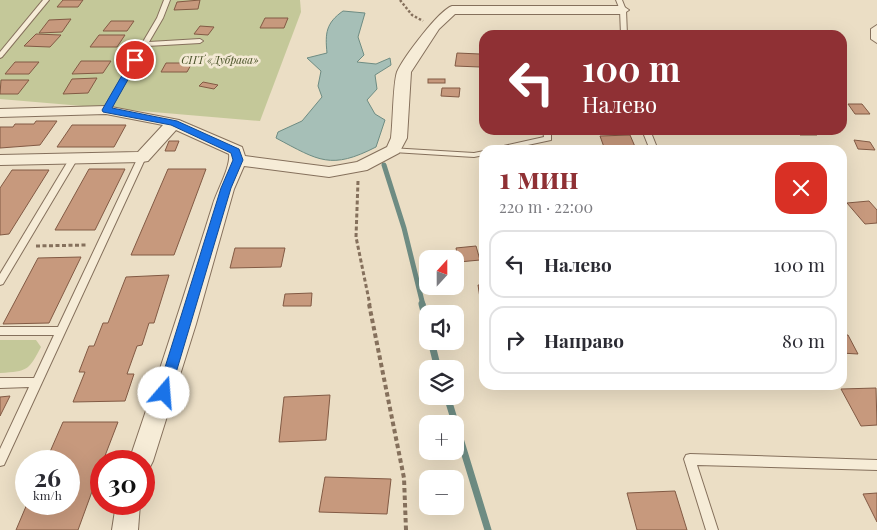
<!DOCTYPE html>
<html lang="ru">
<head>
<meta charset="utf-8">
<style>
	body { margin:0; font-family:"Playfair Display",serif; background:#f2f2f3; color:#2b2b33; height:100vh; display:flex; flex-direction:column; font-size:19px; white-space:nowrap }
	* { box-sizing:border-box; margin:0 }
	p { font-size:16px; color:#7c7c81 }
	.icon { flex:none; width:28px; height:28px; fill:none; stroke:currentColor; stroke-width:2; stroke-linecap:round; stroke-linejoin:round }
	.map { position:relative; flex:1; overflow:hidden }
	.side { position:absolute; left:479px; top:145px; width:368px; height:245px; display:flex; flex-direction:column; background:#fff; border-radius:15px; box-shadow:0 5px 20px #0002 }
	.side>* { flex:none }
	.banner { position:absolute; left:479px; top:30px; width:368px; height:105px; border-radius:15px; box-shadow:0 5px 20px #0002; background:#8f3034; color:#fff; overflow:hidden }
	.needle { width:32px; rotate:21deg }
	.fabs { position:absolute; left:419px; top:250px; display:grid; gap:10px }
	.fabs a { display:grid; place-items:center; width:45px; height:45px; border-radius:10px; background:#fff; box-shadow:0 5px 20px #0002; font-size:25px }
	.speed { position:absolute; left:15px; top:450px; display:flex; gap:10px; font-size:25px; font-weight:700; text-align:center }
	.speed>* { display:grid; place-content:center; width:65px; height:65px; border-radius:50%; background:#fff; box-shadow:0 5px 20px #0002; line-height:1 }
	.speed small { font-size:12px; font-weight:400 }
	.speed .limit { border:8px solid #d22; background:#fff; color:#111 }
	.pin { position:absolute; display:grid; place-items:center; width:42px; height:42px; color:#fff; margin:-21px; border:2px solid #fff; border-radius:50%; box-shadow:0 1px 5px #0007 }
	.me { position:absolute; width:55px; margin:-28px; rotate:18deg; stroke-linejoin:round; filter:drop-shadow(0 0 4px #0008) }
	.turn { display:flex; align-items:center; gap:18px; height:105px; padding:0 20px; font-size:22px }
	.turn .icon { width:65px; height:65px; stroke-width:2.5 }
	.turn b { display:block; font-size:35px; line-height:42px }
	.round { display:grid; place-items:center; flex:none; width:52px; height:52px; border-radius:15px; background:#f2f2f3 }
	.overview { display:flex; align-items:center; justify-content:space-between; height:85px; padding:0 20px }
	h1 { font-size:30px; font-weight:700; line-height:38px; color:#8f3034 }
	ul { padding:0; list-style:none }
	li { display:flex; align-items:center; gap:15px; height:68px; margin:0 10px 8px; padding:0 10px; border:2px solid #e1e1e2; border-radius:15px }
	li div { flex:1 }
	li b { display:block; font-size:19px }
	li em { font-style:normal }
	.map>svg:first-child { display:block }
</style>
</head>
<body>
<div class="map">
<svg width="877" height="530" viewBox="0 0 877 530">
	<rect width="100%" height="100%" fill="#ebdec5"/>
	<g fill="#c4c899">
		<polygon points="0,0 300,0 301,12 260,121 0,99"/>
		<path d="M0 340H36L41 347C28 371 28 371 0 373Z"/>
	</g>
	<path fill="#a6bfb7" stroke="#6e8c83" d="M343 11 365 13 358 37 364 55 357 62 376 64 390 58 391 65 375 75 377 89 367 100 375 114 385 120 376 147C331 170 319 161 276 138L278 132 302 121 322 97 318 86 321 71 307 58 327 53C325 33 326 23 343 11Z"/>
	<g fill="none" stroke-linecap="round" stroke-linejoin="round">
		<polyline stroke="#6e8c83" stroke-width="5" points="384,165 404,228 423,305"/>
		<g stroke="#6e8c83" stroke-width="7">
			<polyline points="422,304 428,327"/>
			<polyline points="431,341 438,369"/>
			<polyline points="447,396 488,530"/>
		</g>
	</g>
	<g fill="#c7997d" stroke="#825a44">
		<polygon points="63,0 83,0 78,7 57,7"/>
		<polygon points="200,0 198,9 174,10 177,2"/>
		<polygon points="265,18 288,18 284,28 260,28"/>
		<polygon points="71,19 62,32 39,33 49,20"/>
		<polygon points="111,21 134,21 127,31 103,31"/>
		<polygon points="200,26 214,27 208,35 194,34"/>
		<polygon points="497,31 522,32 522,35 497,35"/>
		<polygon points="36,34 61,35 50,47 24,46"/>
		<polygon points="99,35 125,35 117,47 90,47"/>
		<polygon points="457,53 480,54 480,67 455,66"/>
		<polygon points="81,61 111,61 103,73 72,74"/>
		<polygon points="15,62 39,62 29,74 5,74"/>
		<polygon points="166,63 192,63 187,72 161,72"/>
		<polygon points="97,78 88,93 63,94 72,79"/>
		<rect x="428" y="79" width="17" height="4"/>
		<polygon points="1,80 29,80 18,94 0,94"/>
		<polygon points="203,82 218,85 214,89 199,86"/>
		<polygon points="442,88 460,88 459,97 441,96"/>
		<polygon points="848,104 862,104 870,114 855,114"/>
		<polygon points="36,121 57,121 40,145 0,148 0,127 13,127 15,124 34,124"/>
		<polygon points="72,125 126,125 114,147 57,147"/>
		<polygon points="797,130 813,130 817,135 800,135"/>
		<polygon points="630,135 636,149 605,150 600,136"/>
		<polygon points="854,140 870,142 875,150 858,149"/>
		<polygon points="169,141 179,141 175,151 165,151"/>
		<polygon points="89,169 125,169 95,230 55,230"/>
		<polygon points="168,169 206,169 174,255 131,255"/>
		<polygon points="12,170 49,170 9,234 0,235 0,188"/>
		<polygon points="869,201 877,210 877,223 865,224 847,203"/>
		<polygon points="476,246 480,260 459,262 456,248"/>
		<polygon points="235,248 285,248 281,267 230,268"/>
		<polygon points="81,257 49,323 3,324 38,258"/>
		<polygon points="169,275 154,323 149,323 142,345 137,346 127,374 134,374 125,401 73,402 85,372 79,372 89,346 94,346 103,323 108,323 126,277"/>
		<polygon points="478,285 484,285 484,298 480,298"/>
		<polygon points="312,293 311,306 283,306 285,294"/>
		<polygon points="841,335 848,335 858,354 841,353"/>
		<polygon points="876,388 877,425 861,426 841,389"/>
		<polygon points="330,395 326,440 279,442 284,397"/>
		<polygon points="10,396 0,416 0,397"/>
		<polygon points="63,422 118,422 103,461 101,461 101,467 78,530 16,530 27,504 69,504 69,461 46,461"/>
		<polygon points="325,477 391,479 387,514 319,512"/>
		<polygon points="675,491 687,530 637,530 627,493"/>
		<polygon points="877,493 877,522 863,494"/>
	</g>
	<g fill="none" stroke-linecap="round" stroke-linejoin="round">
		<g stroke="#85705c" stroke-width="2">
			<g id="service">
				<polygon points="43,0 49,0 2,57 0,58 0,52"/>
				<polygon points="164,0 170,0 163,18 149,42 200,39 203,41 200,43 147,46 109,110 108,111 104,111 103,110 157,18"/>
				<polygon points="616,0 622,0 626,10 627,35 621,35 620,10"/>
				<polygon points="543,130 551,130 551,140 505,150 491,150 495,148 544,137"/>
				<polygon points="642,130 650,130 658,150 650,150"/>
				<polygon points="390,148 474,153 484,151 484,155 474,157 393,152 390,152"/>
				<polygon points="139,155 142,155 146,157 4,465 0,466 0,449 29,387 0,388 0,378 34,378 54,335 0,335 0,327 58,327"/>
				<polygon points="71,156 77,156 78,158 3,284 0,285 0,274"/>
				<polygon points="690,454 877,460 877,470 697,465 718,530 706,530 684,459 686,455"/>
			</g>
		</g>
		<g stroke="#85705c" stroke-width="2">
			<g id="minor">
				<path d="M452 6H623L629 10 623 14H455L439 29 411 72 407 138 399 153 367 170 329 177 244 166 234 189 196 324 153 461 149 469 144 472V461H129C158 376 186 290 213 204 217 191 231 166 229 154L176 130 148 161 142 162 0 165V155L138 152 163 125 106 114 0 117V109L106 106 179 120 242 147 245 156 329 167 357 162 387 147 391 138C393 123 393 83 397 72 403 58 439 10 452 6Z"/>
				<polygon points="877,25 877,43 871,39 871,29"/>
				<polygon points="116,504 140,504 138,530 112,530"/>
			</g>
		</g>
		<polyline stroke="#85705c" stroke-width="2.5" stroke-dasharray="2.5 2" stroke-linecap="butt" points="400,0 412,15 423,21"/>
		<g stroke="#85705c" stroke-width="3" stroke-dasharray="4 2.5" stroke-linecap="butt">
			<polyline points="358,181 356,237 370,305"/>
			<polyline points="36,246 87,245"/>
		</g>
		<polyline stroke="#85705c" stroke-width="4" stroke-dasharray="4.5 3" stroke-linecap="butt" points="369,304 404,478 406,530"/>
		<use href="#service" fill="#f6ecd7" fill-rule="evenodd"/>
		<use href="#minor" fill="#f6ecd7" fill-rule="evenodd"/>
	</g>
	<polygon fill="#1a73e8" stroke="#114b97" points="132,58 139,60 112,108 177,121 239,149 243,160 231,188 170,393 168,397 164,399 159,397 157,393 221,188 233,160 231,153 171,125 103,112 102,110"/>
	<g text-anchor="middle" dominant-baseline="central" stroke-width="5" stroke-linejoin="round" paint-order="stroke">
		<g font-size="11" font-style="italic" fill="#485127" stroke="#f3e9d4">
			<text x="220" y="59">СНТ «Дубрава»</text>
		</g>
	</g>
</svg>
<div class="fabs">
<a><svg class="needle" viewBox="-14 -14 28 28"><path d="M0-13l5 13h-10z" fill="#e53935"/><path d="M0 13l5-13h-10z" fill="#7c7c81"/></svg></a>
<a><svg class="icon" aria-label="sound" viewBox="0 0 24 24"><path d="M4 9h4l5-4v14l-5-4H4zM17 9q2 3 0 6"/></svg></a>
<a><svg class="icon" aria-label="layers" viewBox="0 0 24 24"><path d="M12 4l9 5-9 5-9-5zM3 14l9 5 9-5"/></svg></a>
<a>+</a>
<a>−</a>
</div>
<div class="speed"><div>26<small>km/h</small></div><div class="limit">30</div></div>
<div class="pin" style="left:135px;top:60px;background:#d93025"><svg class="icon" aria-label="arrive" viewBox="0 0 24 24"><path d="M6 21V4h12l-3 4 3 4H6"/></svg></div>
<svg class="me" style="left:164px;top:393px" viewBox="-20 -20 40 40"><circle r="19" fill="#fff"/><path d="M0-13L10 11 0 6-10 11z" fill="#1a73e8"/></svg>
<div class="banner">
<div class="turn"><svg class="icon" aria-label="left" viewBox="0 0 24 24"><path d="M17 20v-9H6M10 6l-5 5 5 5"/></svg><div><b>100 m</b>Налево</div></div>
</div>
<section class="side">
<div class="overview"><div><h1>1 мин</h1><p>220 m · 22:00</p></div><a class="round" style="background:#d93025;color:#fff"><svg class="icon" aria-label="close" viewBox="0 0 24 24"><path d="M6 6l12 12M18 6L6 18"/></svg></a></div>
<ul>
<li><svg class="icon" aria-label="left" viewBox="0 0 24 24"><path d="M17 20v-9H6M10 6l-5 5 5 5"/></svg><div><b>Налево</b></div><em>100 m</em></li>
<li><svg class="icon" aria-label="right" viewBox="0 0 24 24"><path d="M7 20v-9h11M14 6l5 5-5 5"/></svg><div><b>Направо</b></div><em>80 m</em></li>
</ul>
</section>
</div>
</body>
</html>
